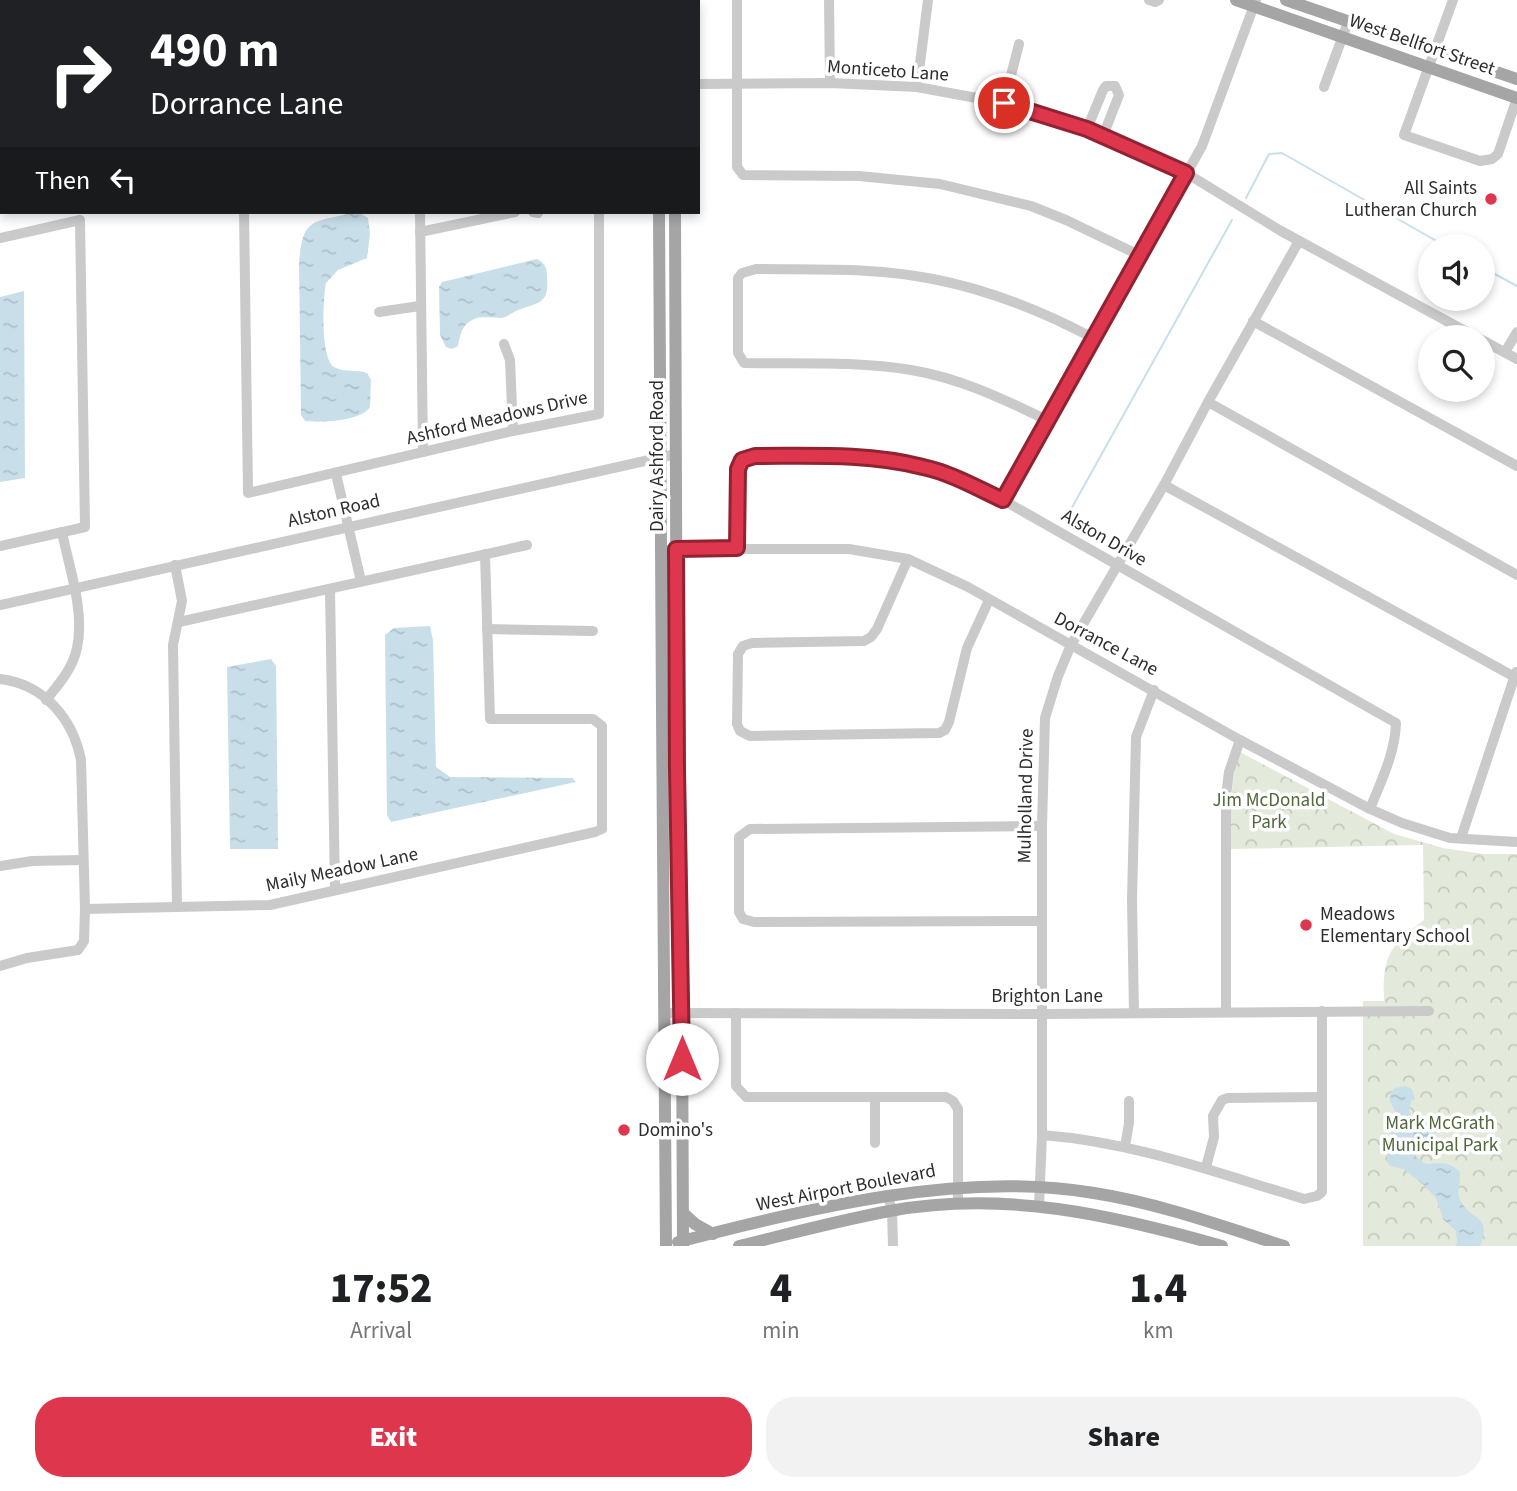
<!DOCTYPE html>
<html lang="en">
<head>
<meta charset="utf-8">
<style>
	body { margin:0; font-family:"Source Sans 3",sans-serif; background:#f2f2f2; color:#202124; height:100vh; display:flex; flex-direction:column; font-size:26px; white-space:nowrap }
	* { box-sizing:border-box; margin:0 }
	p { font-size:23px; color:#757577 }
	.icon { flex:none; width:38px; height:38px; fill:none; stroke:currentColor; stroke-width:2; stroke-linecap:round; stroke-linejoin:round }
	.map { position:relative; height:1246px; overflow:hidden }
	.details { display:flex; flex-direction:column; background:#fff; flex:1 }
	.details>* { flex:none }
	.guide { position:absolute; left:0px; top:0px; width:700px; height:214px; box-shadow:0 4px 10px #0003; background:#202124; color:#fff; overflow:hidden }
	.controls { position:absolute; left:1418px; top:234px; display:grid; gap:14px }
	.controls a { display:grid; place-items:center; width:77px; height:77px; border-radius:50%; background:#fff; box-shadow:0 4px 10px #0003; font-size:35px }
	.pin { position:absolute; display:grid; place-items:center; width:60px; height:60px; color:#fff; margin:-30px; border:4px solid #fff; border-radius:50%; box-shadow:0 2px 7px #0007 }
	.me { position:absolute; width:77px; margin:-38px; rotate:0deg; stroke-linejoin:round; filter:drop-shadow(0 0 5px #0008) }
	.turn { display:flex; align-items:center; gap:24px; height:147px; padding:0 35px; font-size:32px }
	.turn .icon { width:91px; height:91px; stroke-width:2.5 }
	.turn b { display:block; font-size:49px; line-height:60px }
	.then { display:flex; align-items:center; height:66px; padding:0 35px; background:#0003; gap:14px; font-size:26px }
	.eta { display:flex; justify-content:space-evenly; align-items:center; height:119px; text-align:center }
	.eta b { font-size:42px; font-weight:800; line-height:49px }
	.button { display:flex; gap:14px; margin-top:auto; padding:14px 35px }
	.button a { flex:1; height:80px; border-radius:28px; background:#de364d; color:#fff; font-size:28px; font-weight:800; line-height:80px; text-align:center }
	.button a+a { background:#f2f2f2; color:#202124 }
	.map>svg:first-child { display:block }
</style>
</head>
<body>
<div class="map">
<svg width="1517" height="1246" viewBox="0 0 1517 1246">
	<defs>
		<pattern id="forest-crowns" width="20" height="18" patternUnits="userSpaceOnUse" patternTransform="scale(1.75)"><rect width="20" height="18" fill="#e4eadb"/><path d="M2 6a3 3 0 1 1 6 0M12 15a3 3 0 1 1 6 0" fill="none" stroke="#c4c9bc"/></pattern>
		<pattern id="water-ripples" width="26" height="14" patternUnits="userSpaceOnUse" patternTransform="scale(1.75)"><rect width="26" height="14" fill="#c8dfea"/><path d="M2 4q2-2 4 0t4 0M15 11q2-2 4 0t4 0" fill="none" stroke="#acc0c9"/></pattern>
	</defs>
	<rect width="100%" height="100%" fill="#fff"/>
	<path fill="url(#forest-crowns)" d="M1240 752 1394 834 1443 848 1484 854H1517V1246H1363V1001H1384C1382 957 1389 946 1424 920L1423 845 1231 849C1231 815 1229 784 1240 752Z"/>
	<g fill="url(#water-ripples)">
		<path d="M353 213H360L368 218 370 234 367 258 338 270 326 283C323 299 320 357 334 367 344 373 357 369 367 373L371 380 370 407C362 421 321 423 305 421L301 415 299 264C302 218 312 222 353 213Z"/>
		<path d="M537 259C545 263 547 268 547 276 550 306 537 302 516 311 510 314 507 317 501 318 493 318 482 316 474 319 462 324 460 335 458 346L452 349 446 347 440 335 439 287 442 282Z"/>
		<polygon points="24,291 25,478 0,482 0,297"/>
		<polygon points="430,626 433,640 436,767 450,777 572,778 576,782 391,822 387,815 385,635 394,628"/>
		<polygon points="271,659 276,666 278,849 230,849 227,667"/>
		<path d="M1405 1086 1412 1089 1415 1099 1411 1101 1409 1111 1411 1115C1423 1121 1436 1122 1435 1137L1418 1143 1416 1157 1426 1164C1440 1163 1450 1161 1460 1172 1461 1181 1456 1192 1460 1200 1471 1222 1493 1214 1480 1246H1455L1457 1242 1456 1231 1443 1219 1436 1198 1424 1185 1403 1169 1390 1166 1387 1162V1145L1397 1116C1394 1105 1383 1099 1395 1088Z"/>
	</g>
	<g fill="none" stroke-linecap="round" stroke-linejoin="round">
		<g stroke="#c8dfea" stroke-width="2">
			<polyline points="1246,198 1269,154 1282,153 1447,247"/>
			<polyline points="1482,267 1517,286"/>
			<polyline points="1070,511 1232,220"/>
		</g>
		<g stroke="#cacaca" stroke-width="10">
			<polyline points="182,0 182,2"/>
			<polyline points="324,0 324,2"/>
			<polyline points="737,0 737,167 743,175 859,176 940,184 1031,206 1066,220 1139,255"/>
			<polyline points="829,0 830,83"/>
			<polyline points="1149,0 1155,2 1159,0"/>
			<polyline points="1453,0 1404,135 1480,161 1492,159 1498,154 1517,98"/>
			<polyline points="698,84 830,83 917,87 1004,103 1087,129 1186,173 1281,231 1478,338"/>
			<polyline points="917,87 928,0"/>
			<polyline points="1324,87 1348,22"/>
			<polyline points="1004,103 1019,44"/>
			<polyline points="1087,129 1103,90 1106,86 1115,86 1119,95 1103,136"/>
			<polyline points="244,212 248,493 513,431 599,414 599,212"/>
			<polyline points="420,212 423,452"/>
			<polyline points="533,212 538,213"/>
			<polyline points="420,232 515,212"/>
			<polyline points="0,238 80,220 85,527 0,546"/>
			<polyline points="379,312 420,306"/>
			<polyline points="1253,321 1517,466"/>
			<polyline points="1482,340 1517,359"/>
			<polyline points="504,344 510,360 513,431"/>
			<polyline points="1505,352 1517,332"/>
			<polyline points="1208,402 1517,575"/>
			<path d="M1047 420C1003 399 960 378 911 370 857 361 799 364 744 363L738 353V278L742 273 756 269C815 270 875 267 933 279 990 290 1042 311 1093 338"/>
			<polyline points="336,474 361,581"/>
			<polyline points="1164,485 1515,677"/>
			<polyline points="1003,500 1202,146 1256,0"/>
			<path d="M738 548V469L739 463 746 458 856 457 890 460 925 467 1003 500 1396 723C1395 754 1381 781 1370 809"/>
			<polyline points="671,549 849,549 908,559 968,587 1240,740 1370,809 1402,823 1450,838 1517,842"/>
			<polyline points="908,559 877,629 871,637 864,641 752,643 743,646 738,654 737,724 740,731 750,736 939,733 945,730 949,722 967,648 989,600"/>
			<polyline points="175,565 182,601 173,645 177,906"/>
			<polyline points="330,589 335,890"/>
			<polyline points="0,605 676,454"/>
			<polyline points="179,622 527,545"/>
			<polyline points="487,629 593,631"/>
			<path d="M0 679C44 684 73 719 81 760L85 909 84 941 78 950 27 958 0 966"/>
			<path d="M46 700C59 684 73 668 77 648 85 611 69 568 62 532"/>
			<polyline points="1461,838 1516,672"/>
			<polyline points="0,866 32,861 82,860"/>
			<polyline points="85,909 270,905 595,832 602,829 602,726 593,719 490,719 485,554"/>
			<polyline points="1042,921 754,922 743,919 739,912 739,837 750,829 1042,826"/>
			<polyline points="1226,1012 1226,796 1229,772 1240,740"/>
			<polyline points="666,1013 1043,1014 1429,1011"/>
			<polyline points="736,1013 736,1086 746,1097 946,1097 953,1101 958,1109 958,1204"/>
			<polyline points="1134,1013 1132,900 1136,737 1154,690"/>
			<path d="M1042 1135C1134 1142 1217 1173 1304 1199L1317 1196 1322 1192V1011"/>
			<polyline points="875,1143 875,1097"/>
			<polyline points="1125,1146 1129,1123 1129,1101"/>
			<polyline points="1206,1167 1214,1137 1213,1116 1222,1100 1228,1098 1322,1097"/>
			<polyline points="888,1196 892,1210 893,1246"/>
			<polyline points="1039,1206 1042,1135 1042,826 1045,718 1058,676 1071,645 1164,485 1208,402 1299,241"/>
		</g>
		<g stroke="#a5a5a5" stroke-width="12">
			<polyline points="661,0 661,2"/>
			<polyline points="677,0 677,2"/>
			<polyline points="1236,0 1517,98"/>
			<polyline points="1286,0 1517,79"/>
			<path d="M659 212C660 557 664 901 666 1246"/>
			<polyline points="675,212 677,769 682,1013 683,1246"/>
			<polyline points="683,1213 695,1224 713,1234"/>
			<path d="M678 1242C808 1209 960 1170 1094 1193 1158 1203 1222 1226 1284 1246"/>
			<path d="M739 1246C789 1234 840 1220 890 1211 1004 1190 1113 1215 1222 1246"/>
		</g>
	</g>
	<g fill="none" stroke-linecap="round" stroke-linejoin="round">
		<g stroke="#902332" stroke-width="18">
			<path id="route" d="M682 1059 677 769 676 549 737 548 738 469 742 460 755 456C811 456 868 453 923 467 951 473 977 488 1003 500L1186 173 1087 129 1004 103"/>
		</g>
		<use href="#route" stroke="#de364d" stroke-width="12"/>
	</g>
	<g fill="#de364d" stroke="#fff" stroke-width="2.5">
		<circle cx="1491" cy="199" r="7"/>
		<circle cx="1306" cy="925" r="7"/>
		<circle cx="624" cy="1130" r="7"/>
	</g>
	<g text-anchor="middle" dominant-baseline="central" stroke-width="7" stroke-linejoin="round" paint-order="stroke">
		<g font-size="19" fill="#2d2d2d" stroke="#fff">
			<text transform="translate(1422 45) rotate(19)">West Bellfort Street</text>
			<text transform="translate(888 71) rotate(4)">Monticeto Lane</text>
			<text transform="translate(497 418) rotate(-13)">Ashford Meadows Drive</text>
			<text transform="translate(657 456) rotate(-90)">Dairy Ashford Road</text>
			<text transform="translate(334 511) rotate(-13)">Alston Road</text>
			<text transform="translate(1104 538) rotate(30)">Alston Drive</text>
			<text transform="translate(1106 644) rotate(28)">Dorrance Lane</text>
			<text transform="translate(1026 796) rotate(-89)">Mulholland Drive</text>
			<text transform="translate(342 870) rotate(-12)">Maily Meadow Lane</text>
			<text x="1047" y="996">Brighton Lane</text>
			<text transform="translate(846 1188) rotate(-11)">West Airport Boulevard</text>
		</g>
		<g font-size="19" fill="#2d2d2d" stroke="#fff" text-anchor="start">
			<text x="1477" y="188" text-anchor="end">All Saints<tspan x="1477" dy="22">Lutheran Church</tspan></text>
			<text x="1320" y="914">Meadows<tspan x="1320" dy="22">Elementary School</tspan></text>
			<text x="638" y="1130">Domino's</text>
		</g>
		<g font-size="19" fill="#53673d" stroke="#fff">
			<text x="1269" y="800">Jim McDonald<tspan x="1269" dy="22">Park</tspan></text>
			<text x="1440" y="1123">Mark McGrath<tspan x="1440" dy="22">Municipal Park</tspan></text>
		</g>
	</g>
</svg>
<div class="controls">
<a><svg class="icon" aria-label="sound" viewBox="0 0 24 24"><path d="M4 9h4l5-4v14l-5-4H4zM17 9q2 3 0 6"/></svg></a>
<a><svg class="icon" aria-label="search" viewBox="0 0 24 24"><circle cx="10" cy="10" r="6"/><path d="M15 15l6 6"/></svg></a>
</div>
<div class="pin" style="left:1004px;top:103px;background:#d93025"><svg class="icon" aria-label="arrive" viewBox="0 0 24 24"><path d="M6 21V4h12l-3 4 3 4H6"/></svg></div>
<svg class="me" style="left:682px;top:1059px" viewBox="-20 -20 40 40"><circle r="19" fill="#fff"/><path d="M0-13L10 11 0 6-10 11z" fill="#de364d"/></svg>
<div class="guide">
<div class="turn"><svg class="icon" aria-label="right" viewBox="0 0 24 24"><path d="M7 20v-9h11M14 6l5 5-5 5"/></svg><div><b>490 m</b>Dorrance Lane</div></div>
<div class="then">Then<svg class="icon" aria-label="left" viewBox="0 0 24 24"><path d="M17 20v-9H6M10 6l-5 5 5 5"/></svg></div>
</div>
</div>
<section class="details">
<div class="eta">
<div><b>17:52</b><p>Arrival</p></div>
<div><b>4</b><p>min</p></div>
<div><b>1.4</b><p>km</p></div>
</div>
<div class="button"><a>Exit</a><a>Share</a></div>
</section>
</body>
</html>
